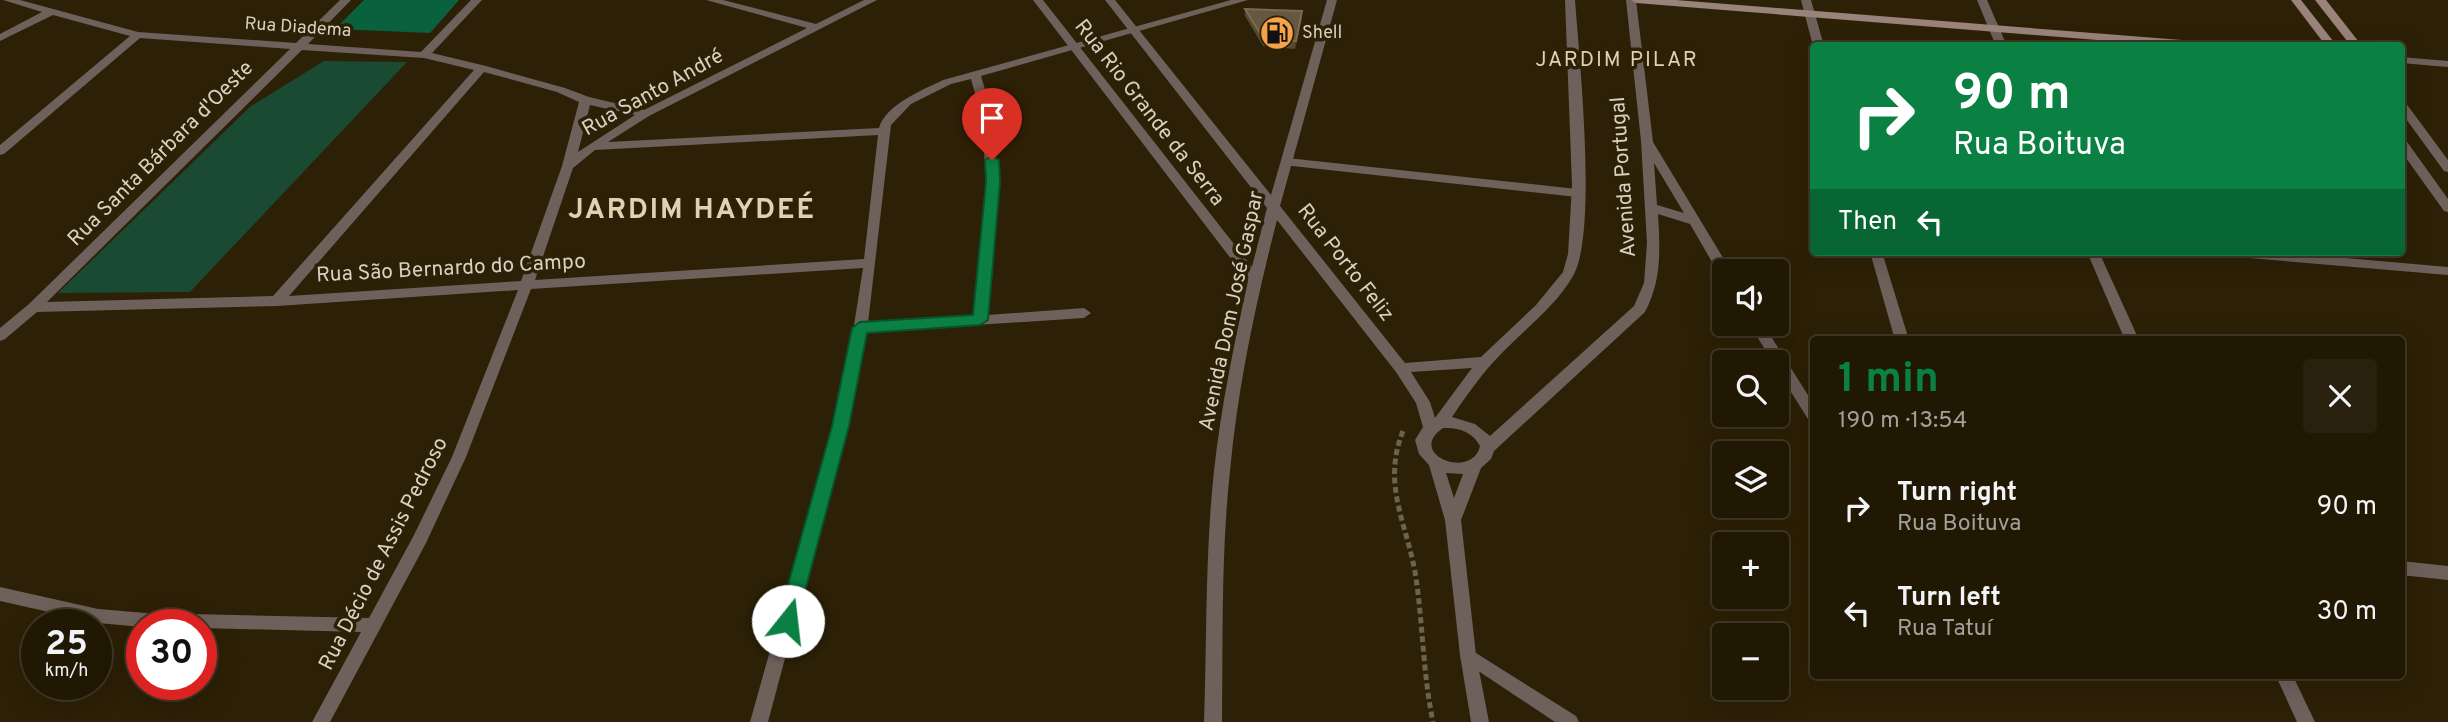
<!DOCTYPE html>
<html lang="en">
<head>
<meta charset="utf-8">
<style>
	body { margin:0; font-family:Overpass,sans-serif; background:#29210e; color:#f1f3f6; height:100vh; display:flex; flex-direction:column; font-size:26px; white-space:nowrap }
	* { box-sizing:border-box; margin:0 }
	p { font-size:23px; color:#a2a09a }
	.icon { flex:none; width:38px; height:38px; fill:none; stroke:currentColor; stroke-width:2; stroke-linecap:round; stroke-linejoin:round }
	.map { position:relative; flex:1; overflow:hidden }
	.panel { position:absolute; left:1810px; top:336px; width:595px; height:343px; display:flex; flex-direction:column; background:#211804; border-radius:7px; box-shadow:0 7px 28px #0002,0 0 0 2px #3e3726 }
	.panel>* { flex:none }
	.top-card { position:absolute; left:1810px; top:42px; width:595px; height:214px; border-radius:7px; box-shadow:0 7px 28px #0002,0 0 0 2px #3e3726; background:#0b8043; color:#fff; overflow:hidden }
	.fabs { position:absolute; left:1712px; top:259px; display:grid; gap:14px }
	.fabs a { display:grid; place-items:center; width:77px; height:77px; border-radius:7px; background:#211804; box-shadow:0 7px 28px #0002,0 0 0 2px #3e3726; font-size:35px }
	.speed { position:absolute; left:21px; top:609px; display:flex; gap:14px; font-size:35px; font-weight:700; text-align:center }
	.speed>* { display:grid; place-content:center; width:91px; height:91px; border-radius:50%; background:#211804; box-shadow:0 7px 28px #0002,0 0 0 2px #3e3726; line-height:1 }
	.speed small { font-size:18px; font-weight:400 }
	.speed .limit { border:10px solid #d22; background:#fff; color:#111 }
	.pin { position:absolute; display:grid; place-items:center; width:60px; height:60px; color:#fff; margin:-72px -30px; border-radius:50% 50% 50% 0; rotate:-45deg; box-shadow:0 0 7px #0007 }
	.pin .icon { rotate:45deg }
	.me { position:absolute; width:77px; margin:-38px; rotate:16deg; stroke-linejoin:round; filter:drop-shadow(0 0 5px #0008) }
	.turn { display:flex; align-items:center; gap:24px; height:147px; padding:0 28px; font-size:32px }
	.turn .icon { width:91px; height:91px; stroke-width:2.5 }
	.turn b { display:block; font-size:49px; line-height:60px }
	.then { display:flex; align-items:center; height:66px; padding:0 28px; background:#0003; gap:14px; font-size:26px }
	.round { display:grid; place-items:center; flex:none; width:74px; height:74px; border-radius:7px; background:#29210e }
	.summary { display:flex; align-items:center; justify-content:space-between; height:119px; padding:0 28px }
	h1 { font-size:42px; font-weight:700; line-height:52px; color:#0b8043 }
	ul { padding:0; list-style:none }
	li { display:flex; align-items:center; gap:21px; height:105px; padding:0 28px }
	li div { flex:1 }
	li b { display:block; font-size:26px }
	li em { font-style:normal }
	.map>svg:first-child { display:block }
</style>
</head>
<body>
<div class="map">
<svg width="2448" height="722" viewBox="0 0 2448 722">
	<rect width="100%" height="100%" fill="#2c2006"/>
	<polygon fill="#1a4a32" points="324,61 407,62 190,292 58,293 251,106"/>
	<polygon fill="#09613d" points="364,0 459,0 430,33 335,29"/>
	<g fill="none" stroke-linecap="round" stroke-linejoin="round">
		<path stroke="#6d634d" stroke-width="5" stroke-dasharray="6 3.5" stroke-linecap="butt" d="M1403 431C1381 486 1408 525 1416 578 1423 626 1423 674 1433 722"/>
		<g fill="#6e605b" fill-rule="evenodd">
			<path d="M3 0H20L138 32 296 43 340 0H351L308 44 421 52 471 0H482L432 53 486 66 565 88 589 97 644 110 807 28 706 0H723L816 24 864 0H877L649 116 608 142 879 128C886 104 923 90 943 80L1231 0H1248L981 76C1007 157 996 232 987 315L1084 308 1091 313 1084 318 867 332 847 426 768 722H750L833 426 849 357 863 268 531 289 466 457 426 543 330 722H312L361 632 201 628V625H142V627L98 623 0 601V587L98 609 146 613 369 618 414 535 452 457 518 290 277 306 37 312 5 339 0 341V328L29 304 290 49 140 38 4 154 0 155V145L130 36 53 15 0 41V34L42 12ZM302 50 424 58 474 70 273 296 47 302ZM484 72 557 92 579 102 562 166 521 281 289 296ZM971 79C995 157 983 236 974 316L868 323 891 125 911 104 951 84ZM590 105 635 115 578 152ZM878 135 864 259 535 280 573 168 595 150Z"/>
			<polygon points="1801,0 1811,0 1824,46 1813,46"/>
			<polygon points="1977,0 1987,0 2007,46 1996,46"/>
			<polygon points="2401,57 2448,61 2448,67 2401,63"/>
			<polygon points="1287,158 1577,189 1583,193 1577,197 1283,165 1281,162"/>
			<polygon points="1870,252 1882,252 1909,340 1895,340"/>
			<polygon points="2087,252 2099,252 2139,340 2125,340"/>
			<polygon points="2220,252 2277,252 2448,267 2448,275 2226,256"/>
			<polygon points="1468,648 1576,716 1579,722 1555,722 1462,660 1460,655 1462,650"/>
			<polygon points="2276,676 2293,676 2315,722 2297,722"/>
		</g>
		<g fill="#6e605b" fill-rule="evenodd">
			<path d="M1033 0H1043L1252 267 1267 208 1105 0H1115L1271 195 1327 0H1337L1280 206 1405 363 1481 357 1536 305 1563 272 1568 254 1572 185 1565 0H1575C1579 55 1598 234 1573 276 1555 307 1526 328 1501 354 1482 373 1467 395 1452 417L1475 424 1490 436 1634 306 1644 283 1647 243 1641 141 1626 0H1636L1653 142 1731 271H1724V275L1719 274 1690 224 1658 214C1660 249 1662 280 1645 312L1494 451 1491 459 1481 468 1461 520 1476 655 1489 722H1471L1460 655 1445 520 1429 465 1419 454 1415 440 1423 427 1416 403 1396 372 1277 220C1256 302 1238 385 1230 471 1221 554 1223 638 1222 722H1204C1207 638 1205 554 1214 471 1221 407 1234 344 1248 281ZM1654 163 1684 213 1657 205ZM1472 368 1435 418 1430 402 1411 372ZM1443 428C1458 427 1473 432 1480 446 1472 481 1405 454 1443 428ZM1446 473 1463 474 1454 498Z"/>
			<polygon points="2401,101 2405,102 2448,160 2448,172 2444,171 2401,112"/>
			<polygon points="2401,138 2405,139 2448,199 2448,212 2444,211 2401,151"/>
			<polygon points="1749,324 1763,324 1813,403 1813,421 1808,419 1776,368 1776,362 1773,362"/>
			<polygon points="2401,561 2448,566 2448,580 2401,575"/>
		</g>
		<g fill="#99837a" fill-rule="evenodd">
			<polygon points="1631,0 1676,0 2220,43 2225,46 2172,46 1636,3"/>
			<polygon points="2291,0 2301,0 2337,46 2326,46"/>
			<polygon points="2315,0 2326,0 2362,46 2351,46"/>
		</g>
	</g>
	<polygon fill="#594831" points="1245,9 1302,19 1295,49 1263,46 1245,16"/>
	<polygon fill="#413219" points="1302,11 1302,19 1295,49 1296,41"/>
	<polygon fill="#665740" stroke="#786a54" stroke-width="2" points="1245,9 1302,11 1296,41 1263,38"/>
	<polygon fill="#0b8043" stroke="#07532c" stroke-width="2" points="992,156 999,160 1000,182 988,320 980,325 867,333 849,426 797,621 794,627 788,629 781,627 778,621 832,426 852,328 860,322 973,315 986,182 985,160"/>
	<defs>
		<g id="fuel-disc" transform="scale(1.75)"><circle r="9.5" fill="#f6a247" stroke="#2c2006"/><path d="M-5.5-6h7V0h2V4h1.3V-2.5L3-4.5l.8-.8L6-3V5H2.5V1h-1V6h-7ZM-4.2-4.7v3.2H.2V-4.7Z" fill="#111"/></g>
	</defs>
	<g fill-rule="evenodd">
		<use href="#fuel-disc" x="1277" y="33"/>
	</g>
	<g text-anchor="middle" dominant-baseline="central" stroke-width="7" stroke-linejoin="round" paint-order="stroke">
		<g font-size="18" fill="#d8d0c1" stroke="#2c2006">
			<text transform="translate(298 28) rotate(4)">Rua Diadema</text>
		</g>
		<g font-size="18" fill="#d8d0c1" stroke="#2c2006" text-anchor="start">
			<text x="1302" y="33">Shell</text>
		</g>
		<g font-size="21" letter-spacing="2" fill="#e1d1b3" stroke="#2c2006">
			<text x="1617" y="60">JARDIM PILAR</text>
		</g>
		<g font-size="21" fill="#d8d0c1" stroke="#2c2006">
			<text transform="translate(653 93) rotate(-29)">Rua Santo André</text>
			<text transform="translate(1149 113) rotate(52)">Rua Rio Grande da Serra</text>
			<text transform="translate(161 154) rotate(-45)">Rua Santa Bárbara d'Oeste</text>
			<text transform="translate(1624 177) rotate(-94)">Avenida Portugal</text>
			<text transform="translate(1345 263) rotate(52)">Rua Porto Feliz</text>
			<text transform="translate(451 269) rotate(-3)">Rua São Bernardo do Campo</text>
			<text transform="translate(1232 311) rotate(-78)">Avenida Dom José Gaspar</text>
			<text transform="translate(384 554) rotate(-63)">Rua Décio de Assis Pedroso</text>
		</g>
		<g font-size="28" font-weight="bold" letter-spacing="2" fill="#e1d1b3" stroke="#2c2006">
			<text x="692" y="211">JARDIM HAYDEÉ</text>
		</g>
	</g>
</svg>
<div class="fabs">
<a><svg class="icon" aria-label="sound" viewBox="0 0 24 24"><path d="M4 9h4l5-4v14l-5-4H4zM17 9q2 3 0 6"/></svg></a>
<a><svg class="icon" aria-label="search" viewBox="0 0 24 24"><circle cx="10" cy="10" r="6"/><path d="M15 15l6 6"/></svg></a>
<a><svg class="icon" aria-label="layers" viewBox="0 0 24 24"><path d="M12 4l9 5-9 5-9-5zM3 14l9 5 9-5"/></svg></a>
<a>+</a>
<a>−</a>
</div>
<div class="speed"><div>25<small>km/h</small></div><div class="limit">30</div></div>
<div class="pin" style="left:992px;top:160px;background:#d93025"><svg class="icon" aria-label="arrive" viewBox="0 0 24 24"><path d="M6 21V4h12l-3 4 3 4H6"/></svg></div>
<svg class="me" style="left:788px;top:621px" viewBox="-20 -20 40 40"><circle r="19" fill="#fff"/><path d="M0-13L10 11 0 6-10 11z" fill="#0b8043"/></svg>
<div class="top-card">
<div class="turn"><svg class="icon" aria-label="right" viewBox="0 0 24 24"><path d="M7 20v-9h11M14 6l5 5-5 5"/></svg><div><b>90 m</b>Rua Boituva</div></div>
<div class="then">Then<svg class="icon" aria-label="left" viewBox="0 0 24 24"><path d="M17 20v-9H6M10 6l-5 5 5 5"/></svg></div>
</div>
<section class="panel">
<div class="summary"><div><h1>1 min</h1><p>190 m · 13:54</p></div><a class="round"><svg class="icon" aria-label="close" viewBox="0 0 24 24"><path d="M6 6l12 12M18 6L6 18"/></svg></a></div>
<ul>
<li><svg class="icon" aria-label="right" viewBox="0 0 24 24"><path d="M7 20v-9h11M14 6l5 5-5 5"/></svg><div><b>Turn right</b><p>Rua Boituva</p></div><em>90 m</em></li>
<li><svg class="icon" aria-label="left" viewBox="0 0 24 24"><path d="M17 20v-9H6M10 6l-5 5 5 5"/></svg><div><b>Turn left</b><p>Rua Tatuí</p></div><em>30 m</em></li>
</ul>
</section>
</div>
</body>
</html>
